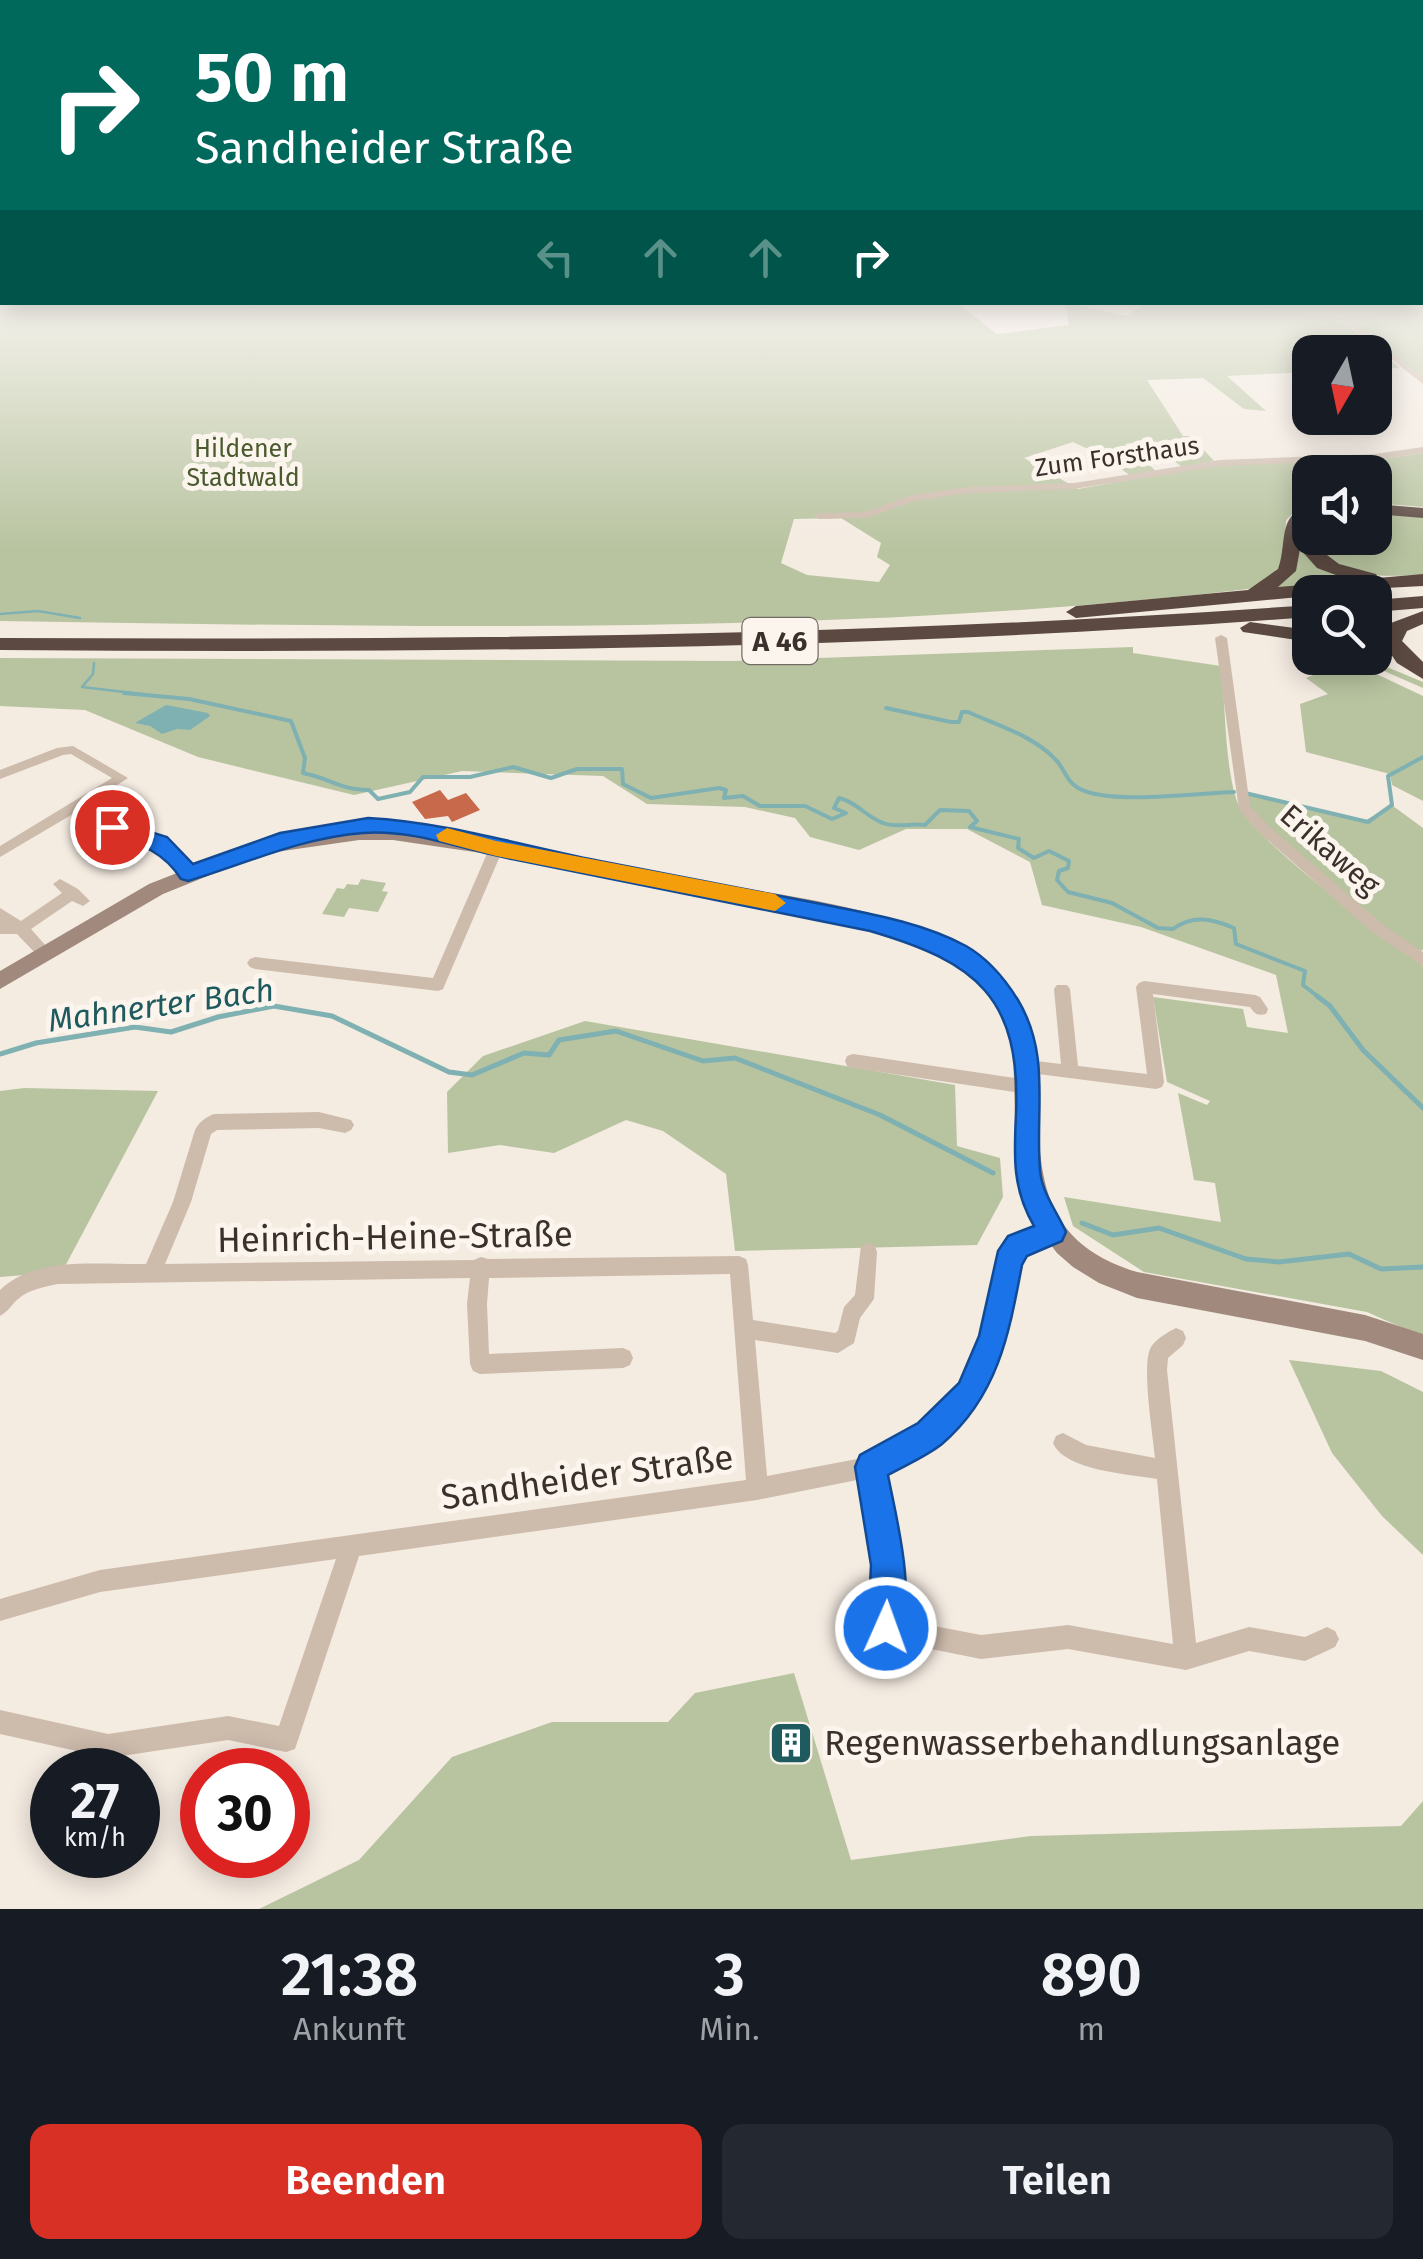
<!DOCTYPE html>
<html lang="de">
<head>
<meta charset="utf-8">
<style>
	body { margin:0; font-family:"Fira Sans",sans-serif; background:#242831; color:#f1f3f6; height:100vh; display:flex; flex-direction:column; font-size:38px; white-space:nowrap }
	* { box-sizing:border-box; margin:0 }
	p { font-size:32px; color:#9ea1a6 }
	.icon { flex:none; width:55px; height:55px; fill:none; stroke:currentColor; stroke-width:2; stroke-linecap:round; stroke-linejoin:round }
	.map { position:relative; height:1909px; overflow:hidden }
	.details { display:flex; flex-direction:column; background:#171b24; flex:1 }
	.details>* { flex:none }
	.guide { position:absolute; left:0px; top:0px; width:1425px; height:305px; box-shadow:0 5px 25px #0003; background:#00695c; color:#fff; overflow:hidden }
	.needle { width:65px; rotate:189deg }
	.tools { position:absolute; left:1292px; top:335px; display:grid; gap:20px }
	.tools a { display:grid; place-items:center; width:100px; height:100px; border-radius:20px; background:#171b24; box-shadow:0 5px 25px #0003; font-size:50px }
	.speed { position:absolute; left:30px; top:1748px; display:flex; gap:20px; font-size:50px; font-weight:700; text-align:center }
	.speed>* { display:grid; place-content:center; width:130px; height:130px; border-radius:50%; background:#171b24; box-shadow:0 5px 25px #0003; line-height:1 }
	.speed small { font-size:25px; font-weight:400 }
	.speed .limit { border:15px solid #d22; background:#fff; color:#111 }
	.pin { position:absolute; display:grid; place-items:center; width:85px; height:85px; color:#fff; margin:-42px; border:5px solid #fff; border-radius:50%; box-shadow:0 2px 10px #0007 }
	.me { position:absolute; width:110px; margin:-55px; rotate:2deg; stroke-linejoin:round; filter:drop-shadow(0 0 8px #0008) }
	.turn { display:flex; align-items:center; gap:35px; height:210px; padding:0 30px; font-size:45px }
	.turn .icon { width:130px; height:130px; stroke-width:2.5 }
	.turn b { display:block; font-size:70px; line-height:85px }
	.lanes { display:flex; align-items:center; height:95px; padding:0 30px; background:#0003; justify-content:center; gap:50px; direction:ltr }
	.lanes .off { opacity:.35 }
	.eta { display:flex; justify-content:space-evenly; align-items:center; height:170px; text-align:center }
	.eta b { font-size:60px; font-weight:600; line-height:70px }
	.primary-button { display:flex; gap:20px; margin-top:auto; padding:20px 30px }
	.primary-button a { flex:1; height:115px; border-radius:20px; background:#d93025; color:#fff; font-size:40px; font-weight:600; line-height:115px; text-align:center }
	.primary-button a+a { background:#242831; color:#f1f3f6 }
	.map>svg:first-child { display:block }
</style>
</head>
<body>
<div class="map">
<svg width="1423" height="1909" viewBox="0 0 1423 1909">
	<rect width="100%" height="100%" fill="#f4ebe1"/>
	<g fill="#b8c4a0" fill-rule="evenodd">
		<path d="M0 283 2 302 957 303 997 334 1069 325 1065 303 1128 316 1145 302H1422L1423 283V379L1327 308 1400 368 1375 369V352H1310V372L1227 376 1266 411 1244 409 1203 378 1147 380 1183 436H1191L1214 461 1182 467 1148 440 1125 444 1157 472 1131 476 1101 455 1073 442 1024 458 1078 489 1218 464 1381 459 1423 453V507L1375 503V472H1310V505L1299 508 1286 520 1284 558 1278 577 1257 588C841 637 418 627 0 621ZM841 518 881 543 877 557 890 565 879 582 807 575 781 563 794 519Z"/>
		<polygon points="1310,512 1302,542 1365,581 1257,593 1276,586 1294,533"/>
		<path d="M1375 512 1423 516V575C1379 576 1341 581 1313 542L1314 538H1375Z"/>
		<path d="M1133 647V653L1221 666C1226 706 1224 766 1238 804 1252 839 1386 937 1423 966V1337L1367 1312 1144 1272 1073 1226 1064 1197 1221 1222 1215 1183 1194 1180 1178 1093 1207 1105 1210 1101 1167 1082 1153 997 1243 1009 1247 1027 1288 1033 1276 975 1141 927 1042 905 1030 862 967 829H906L859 850 810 837 795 818 745 807 647 804 603 776 462 771 354 795 198 757 85 710 0 706V658L732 661Z"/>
		<polygon points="1318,658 1365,658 1423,682 1423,688 1361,661 1351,662 1423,696 1423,801 1392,785 1390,774 1306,752 1300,704 1328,694 1306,678 1326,670"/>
		<polygon points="1243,792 1362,822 1393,806 1423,828 1423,950 1415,952 1254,817"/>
		<polygon points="361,879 386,883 382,891 388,892 378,912 349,908 344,917 322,914 337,888 344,889 347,884 358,885"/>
		<polygon points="585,1021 955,1085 957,1146 1000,1158 1003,1197 977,1245 735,1251 726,1174 663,1131 626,1120 554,1153 500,1145 448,1153 447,1092 483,1056"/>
		<polygon points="24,1088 158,1091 62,1272 0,1277 0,1091"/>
		<polygon points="1289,1360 1381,1371 1423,1392 1423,1555 1382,1516 1332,1453"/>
		<polygon points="794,1673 851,1860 1031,1836 1401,1826 1423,1801 1423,1909 259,1909 359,1860 452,1757 552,1722 668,1722 695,1693"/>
	</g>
	<polygon fill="#7fb0b2" points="166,705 208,713 210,716 190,730 177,729 162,734 150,726 135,723"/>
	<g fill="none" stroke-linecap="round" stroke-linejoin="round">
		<g stroke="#7fb0b2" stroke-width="2.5">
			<polyline points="0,614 38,611 80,618"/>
			<polyline points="94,663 93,674 82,687 150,695"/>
		</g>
		<g stroke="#7fb0b2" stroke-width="4">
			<path d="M124 693 189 699 291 721 305 758 303 773C332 779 337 789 369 790L378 799 410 792 423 777H470L513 767 551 778 577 769H622L623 784 651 798 719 788 726 790 724 798 743 796 760 806H805L832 819 846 813 834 808 839 798C857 802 866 817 883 823 896 828 911 823 925 825L940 810 969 811 977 821 970 827 1019 839 1018 848 1034 858 1049 851 1069 861 1068 868 1059 871 1057 880 1068 892 1112 903 1158 928 1173 929C1193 914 1213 919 1234 928L1236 944 1305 971 1303 985 1321 999"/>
			<path d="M886 708 951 722H959L962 712H968C997 725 1034 736 1056 760 1063 767 1066 779 1074 785 1098 807 1200 793 1234 792"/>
			<polyline points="1245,793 1368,822 1392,805 1388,776 1423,757"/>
		</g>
		<g stroke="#7fb0b2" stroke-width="5">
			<polyline points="1317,996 1330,1006 1363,1050 1423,1108"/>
			<polyline points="0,1054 36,1043 135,1027 171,1032 218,1017 274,1006 332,1016 449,1072 472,1075 524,1053 549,1055 559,1040 616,1031 703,1061 735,1058 880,1115 993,1173"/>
			<polyline points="1082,1223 1113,1235 1159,1228 1246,1259 1279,1262 1349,1254 1381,1269 1423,1267"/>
		</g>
	</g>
	<g fill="#c8694b">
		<polygon points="440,790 448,800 466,793 480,810 452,822 448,816 425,819 412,802"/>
		<polygon points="802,1731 803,1754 780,1755 779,1733"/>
	</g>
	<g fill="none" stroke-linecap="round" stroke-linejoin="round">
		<g fill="#cdbbac" fill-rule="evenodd">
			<polygon points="1319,302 1327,302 1423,378 1423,384"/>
			<polygon points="1423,447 1423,453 1375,460 1220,466 1074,489 969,493 914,501 866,518 819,519 814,516 819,513 865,512 912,495 969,487 1074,483 1220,460 1375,454"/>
			<polygon points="1221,635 1227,638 1250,806 1272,829 1382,924 1423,952 1423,966 1372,932 1262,835 1239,810 1215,638"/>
			<path d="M73 746 128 778 88 804C102 814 116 824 131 830 160 843 174 843 193 870L195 874 193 878H183C164 850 150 850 121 837 106 830 92 820 78 811L0 857V846L112 778 71 754 63 755 0 779V770L57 748Z"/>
			<polygon points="496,844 503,849 443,989 438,991 255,969 250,967 247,963 250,959 255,957 433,978 489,849"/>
			<polygon points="60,879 78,889 90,901 83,906 72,901 31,929 54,955 51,959 41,959 17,934 0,934 0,908 21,921 62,893 53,884"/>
			<path d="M1144 981 1255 995 1260 997 1268 1009 1266 1014C1257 1016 1255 1014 1250 1007L1153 994 1164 1082 1162 1087 1156 1089 1022 1072 1020 1067 1022 1062 1028 1060 1061 1064 1054 989 1057 985H1067L1070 989 1078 1066 1147 1074 1136 987 1139 983Z"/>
			<polygon points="853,1054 1029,1080 1035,1082 1037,1087 1035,1092 1029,1094 853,1068 847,1066 845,1061 847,1056"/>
			<path d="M319 1112 351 1120 354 1125 351 1130 345 1133 319 1128 217 1130 211 1134 191 1202 165 1264 474 1260 481 1257 488 1259 739 1256 746 1259 748 1265 753 1320 835 1333 838 1331 844 1307 855 1295 861 1246 868 1243 875 1246 877 1252 874 1299 860 1318 854 1343 838 1353 755 1340 767 1476 868 1457 922 1427 963 1386 984 1336 1001 1255 1011 1240 1052 1223 1058 1226 1061 1232 1058 1238 1025 1252 1017 1264 1004 1337 977 1400 936 1441 882 1472 898 1565V1619L981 1635 1068 1625 1173 1644 1157 1479C1130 1474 1065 1471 1053 1443L1056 1436 1063 1433 1086 1445 1155 1458C1153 1435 1141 1364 1151 1347 1156 1339 1168 1332 1176 1328L1183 1331 1186 1338 1183 1345 1168 1358 1167 1370 1196 1643 1249 1627 1305 1637 1327 1627 1335 1631 1339 1639 1335 1647 1305 1661 1249 1651 1186 1670 1068 1649 981 1659 886 1640 878 1636 874 1628 876 1565 862 1479 757 1500 359 1556 298 1740 295 1749 286 1752 228 1740 108 1758 0 1734V1710L108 1734 228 1716 279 1726 336 1559 100 1592 0 1621V1599L100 1570 746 1480 730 1274 489 1278 487 1304 489 1354 623 1348 630 1351 633 1358 630 1365 623 1368 480 1374 473 1371 470 1364 467 1304 470 1278 58 1284C44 1287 30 1289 18 1299 11 1305 9 1311 0 1316V1290C37 1255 99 1265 146 1264L173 1202 195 1130C199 1122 206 1117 214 1114Z"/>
		</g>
		<path fill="#a18a7d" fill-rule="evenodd" d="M359 827C462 825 566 856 666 875 745 890 827 898 904 923 938 934 979 948 1002 977 1079 1075 980 1224 1137 1272L1365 1315 1423 1334V1360L1365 1341 1137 1298 1099 1283 1073 1267 1057 1253 1035 1224 1020 1185 1016 1151 1013 1048 1004 1017 989 990 948 958 872 928 508 857 393 840H359L262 854 163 894 0 989V971L149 884 269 837Z"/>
		<g fill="#5c4a42" fill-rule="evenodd">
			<path d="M1310 504V517C1304 521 1301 525 1300 533L1310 526V538H1317L1319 549 1339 564 1376 574 1378 578 1423 574V586L1310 592V596L1076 618 1066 612 1076 606 1248 590 1278 569C1288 542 1276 516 1310 504ZM1300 549 1317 568 1352 581 1278 587 1296 571Z"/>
			<polygon points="1375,504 1423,508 1423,518 1375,514"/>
			<polygon points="1423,596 1423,608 1375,612 1375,600"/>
			<path d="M1310 605V617C874 650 437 653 0 650V638C437 640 874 637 1310 605Z"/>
			<polygon points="1423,611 1423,624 1407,631 1402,641 1423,662 1423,679 1397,663 1382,641 1391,623"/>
			<polygon points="1250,622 1310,630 1310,642 1243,632 1240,628"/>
		</g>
	</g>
	<linearGradient id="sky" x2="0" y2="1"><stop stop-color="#7eb2d2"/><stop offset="0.51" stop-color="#faf6f2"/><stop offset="1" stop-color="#faf6f2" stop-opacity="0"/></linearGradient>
	<rect width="1423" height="550" fill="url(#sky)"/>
	<path fill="#1a73e8" stroke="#114b97" stroke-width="2.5" d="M368 818C446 822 527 847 605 862 672 875 739 888 806 901 859 912 918 920 966 946 987 958 1005 979 1018 1000 1051 1055 1035 1110 1040 1170 1042 1194 1057 1211 1066 1232L1062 1241 1027 1256 1022 1265C1009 1334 998 1396 942 1444 927 1456 906 1465 888 1475 897 1522 917 1595 898 1640L886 1645 873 1640 868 1628 871 1565 855 1467 860 1455 918 1423 959 1383 979 1336 998 1251 1008 1236 1034 1226C1012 1189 1014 1155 1016 1114 1021 997 976 962 870 931 751 907 631 883 512 859 463 850 414 829 363 833 300 838 248 863 188 881L181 879C162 849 136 843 104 832L101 827 112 820 167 837 193 864 280 833Z"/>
	<polygon fill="#f59e0b" points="447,828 496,841 775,894 786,903 775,911 496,856 439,841 436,835"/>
	<defs>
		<g id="building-square" transform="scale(2.25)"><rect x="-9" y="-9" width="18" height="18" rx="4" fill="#1f5a5e" stroke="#fbf5ee"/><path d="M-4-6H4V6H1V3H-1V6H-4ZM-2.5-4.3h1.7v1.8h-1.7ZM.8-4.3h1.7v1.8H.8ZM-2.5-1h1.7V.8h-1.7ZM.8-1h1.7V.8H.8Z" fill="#fff"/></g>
	</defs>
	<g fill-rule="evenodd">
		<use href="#building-square" x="791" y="1743"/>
	</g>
	<g text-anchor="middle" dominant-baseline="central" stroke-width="10" stroke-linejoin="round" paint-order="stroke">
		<g font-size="25" fill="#4a5a2e" stroke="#fbf5ee">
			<text x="243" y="449">Hildener<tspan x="243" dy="29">Stadtwald</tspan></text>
		</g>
		<g font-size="25" fill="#3b302b" stroke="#fbf5ee">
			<text transform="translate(1117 457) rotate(-8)">Zum Forsthaus</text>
		</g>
		<rect fill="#fbf5ee" stroke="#756b66" stroke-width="2.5" x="742.5" y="618" width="75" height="46" rx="8"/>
		<g font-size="28" font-weight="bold" fill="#3b302b">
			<text x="780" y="641">A 46</text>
		</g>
		<g font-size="30" fill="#3b302b" stroke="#fbf5ee">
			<text transform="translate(1330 850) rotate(41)">Erikaweg</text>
		</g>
		<g font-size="32" font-style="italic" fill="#1f5a5e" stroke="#fbf5ee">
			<text transform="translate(161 1005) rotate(-8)">Mahnerter Bach</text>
		</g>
		<g font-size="35" fill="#3b302b" stroke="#fbf5ee">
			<text transform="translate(395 1237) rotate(-1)">Heinrich-Heine-Straße</text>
			<text transform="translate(587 1477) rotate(-8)">Sandheider Straße</text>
		</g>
		<g font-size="35" fill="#3b302b" stroke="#fbf5ee" text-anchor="start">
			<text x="824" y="1743">Regenwasserbehandlungsanlage</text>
		</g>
	</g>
</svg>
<div class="tools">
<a><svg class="needle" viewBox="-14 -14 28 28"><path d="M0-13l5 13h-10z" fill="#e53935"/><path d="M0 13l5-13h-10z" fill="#9ea1a6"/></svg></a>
<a><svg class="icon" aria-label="sound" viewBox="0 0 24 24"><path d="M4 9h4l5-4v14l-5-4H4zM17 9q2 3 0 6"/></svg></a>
<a><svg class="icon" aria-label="search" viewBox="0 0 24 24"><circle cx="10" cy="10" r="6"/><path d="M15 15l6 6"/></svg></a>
</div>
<div class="speed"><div>27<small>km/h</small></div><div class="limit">30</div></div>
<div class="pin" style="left:112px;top:827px;background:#d93025"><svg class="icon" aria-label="arrive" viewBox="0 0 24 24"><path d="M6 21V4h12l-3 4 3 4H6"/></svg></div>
<svg class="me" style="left:886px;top:1628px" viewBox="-20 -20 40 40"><circle r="17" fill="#1a73e8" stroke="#fff" stroke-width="3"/><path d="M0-11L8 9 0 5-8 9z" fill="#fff"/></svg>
<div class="guide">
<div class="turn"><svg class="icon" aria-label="right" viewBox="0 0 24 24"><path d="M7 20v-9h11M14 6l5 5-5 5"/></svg><div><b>50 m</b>Sandheider Straße</div></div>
<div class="lanes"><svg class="icon off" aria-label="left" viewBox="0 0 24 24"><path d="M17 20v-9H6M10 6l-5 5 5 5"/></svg><svg class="icon off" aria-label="ahead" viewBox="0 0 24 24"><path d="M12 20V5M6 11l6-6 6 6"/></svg><svg class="icon off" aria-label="ahead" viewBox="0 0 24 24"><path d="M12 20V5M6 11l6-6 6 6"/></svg><svg class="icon" aria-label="right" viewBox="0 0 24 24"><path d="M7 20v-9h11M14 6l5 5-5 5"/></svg></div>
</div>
</div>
<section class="details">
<div class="eta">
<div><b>21:38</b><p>Ankunft</p></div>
<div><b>3</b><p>Min.</p></div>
<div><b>890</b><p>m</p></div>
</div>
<div class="primary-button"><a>Beenden</a><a>Teilen</a></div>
</section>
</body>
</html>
